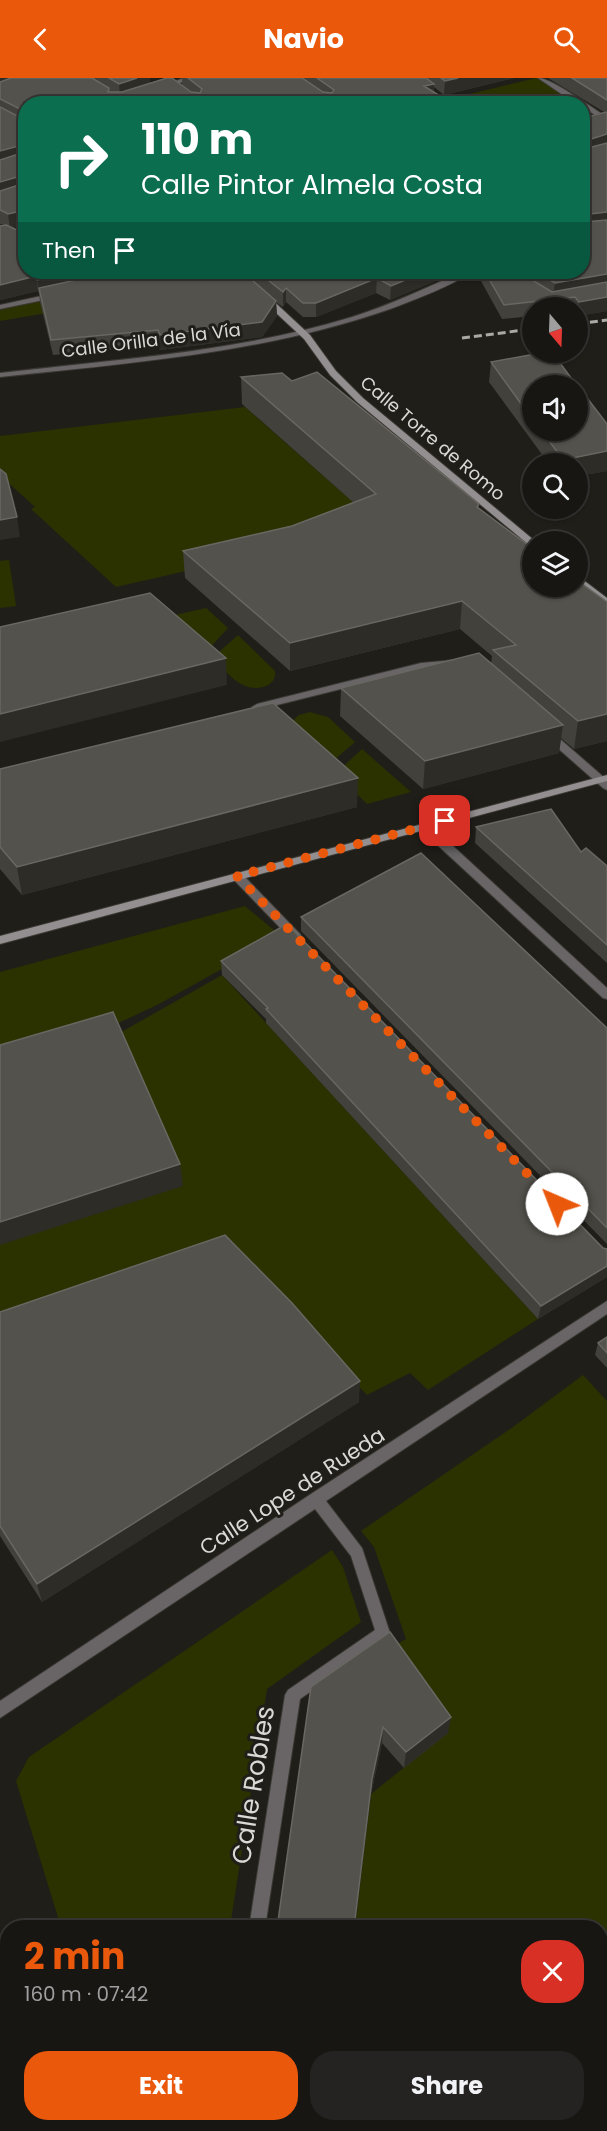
<!DOCTYPE html>
<html lang="en">
<head>
<meta charset="utf-8">
<style>
	body { margin:0; font-family:Poppins,sans-serif; background:#252321; color:#f1f3f6; height:100vh; display:flex; flex-direction:column; font-size:22px; white-space:nowrap }
	* { box-sizing:border-box; margin:0 }
	p { font-size:20px; color:#9f9fa0 }
	.icon { flex:none; width:33px; height:33px; fill:none; stroke:currentColor; stroke-width:2; stroke-linecap:round; stroke-linejoin:round }
	.map { position:relative; flex:1; overflow:hidden }
	.panel { position:absolute; left:0px; top:1842px; width:608px; height:212px; display:flex; flex-direction:column; background:#181613; border-radius:24px 24px 0 0; box-shadow:0 2px 4px #0004,0 0 0 2px #363533 }
	.panel>* { flex:none }
	.hud { position:absolute; left:18px; top:18px; width:572px; height:183px; border-radius:24px; box-shadow:0 2px 4px #0004,0 0 0 2px #363533; background:#0b6e4f; color:#fff; overflow:hidden }
	.needle { width:39px; rotate:161deg }
	.buttons { position:absolute; left:522px; top:219px; display:grid; gap:12px }
	.buttons a { display:grid; place-items:center; width:66px; height:66px; border-radius:50%; background:#181613; box-shadow:0 2px 4px #0004,0 0 0 2px #363533; font-size:30px }
	.pin { position:absolute; display:grid; place-items:center; width:51px; height:51px; color:#fff; margin:-26px; border-radius:12px; box-shadow:0 3px 9px #0006 }
	.me { position:absolute; width:66px; margin:-33px; rotate:316deg; stroke-linejoin:round; filter:drop-shadow(0 0 4px #0008) }
	.turn { display:flex; align-items:center; gap:21px; height:126px; padding:0 24px; font-size:27px }
	.turn .icon { width:78px; height:78px; stroke-width:2.5 }
	.turn b { display:block; font-size:42px; line-height:51px }
	.then { display:flex; align-items:center; height:57px; padding:0 24px; background:#0003; gap:12px; font-size:22px }
	.round { display:grid; place-items:center; flex:none; width:63px; height:63px; border-radius:24px; background:#252321 }
	.headline { display:flex; align-items:center; justify-content:space-between; height:102px; padding:0 24px }
	h1 { font-size:36px; font-weight:700; line-height:45px; color:#ea580c }
	.cta { display:flex; gap:12px; margin-top:auto; padding:12px 24px }
	.cta a { flex:1; height:69px; border-radius:24px; background:#ea580c; color:#fff; font-size:24px; font-weight:700; line-height:69px; text-align:center }
	.cta a+a { background:#252321; color:#f1f3f6 }
	header { display:flex; justify-content:space-between; align-items:center; height:78px; padding:0 24px; background:#ea580c; color:#fff; font-size:27px; font-weight:700 }
	.map>svg:first-child { display:block }
</style>
</head>
<body>
<header><svg class="icon" aria-label="back" viewBox="0 0 24 24"><path d="M15 5l-7 7 7 7"/></svg>Navio<svg class="icon" aria-label="search" viewBox="0 0 24 24"><circle cx="10" cy="10" r="6"/><path d="M15 15l6 6"/></svg></header>
<div class="map">
<svg width="607" height="2053" viewBox="0 0 607 2053">
	<rect width="100%" height="100%" fill="#201e19"/>
	<g fill="#2b3200">
		<polygon points="536,0 541,0 581,25 450,26 445,22"/>
		<polygon points="91,209 118,223 0,243 0,229"/>
		<polygon points="245,329 345,417 404,394 282,471 116,509 31,431 35,429 0,397 0,358"/>
		<polygon points="9,482 16,528 0,530 0,483"/>
		<polygon points="206,530 228,550 205,575 166,539"/>
		<path d="M238 557 275 593C276 600 273 605 266 608 243 617 227 594 212 580Z"/>
		<polygon points="310,634 328,639 355,664 327,688 291,644 299,637"/>
		<polygon points="362,671 411,714 367,726 336,695"/>
		<polygon points="245,828 281,858 159,926 91,958 0,984 0,894"/>
		<polygon points="222,897 538,1241 428,1312 410,1295 367,1317 230,1174 0,1257 0,992 116,957"/>
		<polygon points="583,1297 607,1323 607,1925 600,1931 600,1850 355,1850 371,1716 447,1655 388,1571 406,1561 374,1469 361,1453 513,1349"/>
		<polygon points="332,1472 343,1489 361,1544 267,1611 230,1849 61,1849 16,1703 29,1679"/>
		<polygon points="122,2046 199,2046 198,2053 124,2053"/>
		<polygon points="331,2046 468,2046 460,2053 330,2053"/>
	</g>
	<g fill="none" stroke-linecap="round" stroke-linejoin="round">
		<g stroke="#3a3833" stroke-width="2">
			<g id="minor">
				<polygon points="184,0 194,0 165,10 160,9"/>
				<path d="M538 0C552 0 592 30 607 39V44L582 29V26H576Z"/>
				<path d="M462 194H471C454 207 414 222 393 230 266 275 132 285 0 299V295C118 281 238 274 352 239 390 227 426 210 462 194Z"/>
				<polygon points="55,215 58,215 58,219 0,231 0,227"/>
				<polygon points="454,582 457,583 457,587 421,591 257,632 252,629 257,626 421,585"/>
				<polygon points="548,653 552,654 607,702 607,712 603,710 544,658 544,654"/>
				<polygon points="424,744 428,745 607,910 607,921 603,920 420,751 419,748 420,745"/>
				<polygon points="237,794 241,795 300,856 302,859 300,862 292,862 233,801 232,798"/>
				<polygon points="607,1223 607,1236 326,1423 362,1470 390,1555 388,1560 300,1621 265,1850 249,1850 285,1617 288,1612 375,1552 351,1478 315,1431 0,1640 0,1623 311,1416"/>
				<polygon points="607,1999 607,2019 600,2023 600,2003"/>
				<polygon points="218,2046 236,2046 235,2053 217,2053"/>
				<polygon points="551,2046 573,2046 569,2053 547,2053"/>
			</g>
		</g>
		<g stroke="#3a3833" stroke-width="2">
			<g id="secondary">
				<polygon points="261,217 267,217 310,257 336,293 363,320 535,463 532,464 532,468 529,467 357,324 330,297 304,261 261,221"/>
				<polygon points="578,498 607,520 607,528 578,505"/>
				<polygon points="607,697 607,703 0,866 0,858"/>
				<polygon points="0,1925 6,1927 8,1931 8,1967 2,1965 0,1960"/>
				<polygon points="23,2046 41,2046 43,2053 25,2053"/>
			</g>
		</g>
		<use href="#minor" fill="#696566" fill-rule="evenodd"/>
		<use href="#secondary" fill="#938e8f" fill-rule="evenodd"/>
		<g stroke="#aaa9a4" stroke-width="3" stroke-dasharray="8 4" stroke-linecap="butt">
			<polyline points="578,246 607,242"/>
			<polyline points="462,260 532,251"/>
		</g>
	</g>
	<g fill="#43413c" fill-rule="evenodd">
		<path d="M0 0H150V5L167 0H172L182 8V0H514L444 17 434 9V14L453 26H26V194H457L390 222 376 215 316 239H303L286 224 283 229 276 224 277 238 262 259 160 272 159 267 53 277 40 224 39 216 38 213 0 222V148L4 147 1 146 0 147ZM19 148 20 154 12 150ZM77 196 85 200 78 202Z"/>
		<polygon points="548,0 607,0 607,233 578,238 578,230 532,230 532,238 502,241 476,194 582,194 582,40 604,34"/>
		<polygon points="491,284 532,308 532,352 578,352 607,346 607,393 578,398 578,386 549,386 489,304"/>
		<polygon points="241,299 292,303 479,426 479,431 607,524 607,663 574,671 561,660 559,675 423,711 340,638 341,610 491,586 492,578 460,551 290,593 185,500 183,473 292,448 354,425 242,326"/>
		<polygon points="0,691 357,729 22,817 0,791"/>
		<polygon points="476,749 581,774 607,788 607,885 475,765"/>
		<polygon points="301,839 607,950 607,1166 301,853"/>
		<polygon points="221,883 603,1170 607,1171 607,1199 538,1241 266,945 266,941 222,897"/>
		<polygon points="0,1234 359,1324 42,1524 0,1458"/>
		<polygon points="607,1259 607,1290 595,1277 598,1265"/>
		<polygon points="311,1609 448,1655 404,1690 382,1665 371,1716"/>
	</g>
	<g fill="#2e2c27">
		<polygon points="0,0 26,0 0,10"/>
		<polygon points="137,0 150,0 151,9 120,20 119,6"/>
		<polygon points="458,0 514,0 444,17 445,3"/>
		<polygon points="434,6 433,19 424,8"/>
		<polygon points="607,56 607,65 582,77 582,64"/>
		<polygon points="26,66 26,81 0,88 0,73"/>
		<polygon points="24,97 25,111 0,119 0,104"/>
		<polygon points="26,132 26,147 19,143 19,148 10,151 8,136"/>
		<polygon points="607,134 607,148 582,150 582,136"/>
		<polygon points="73,194 77,194 78,207 39,210 39,216 37,202"/>
		<polygon points="91,194 133,194 92,204"/>
		<polygon points="425,194 457,194 390,222 391,208"/>
		<polygon points="607,196 607,207 553,220 555,205"/>
		<polygon points="36,198 38,213 0,222 0,207"/>
		<polygon points="377,200 376,215 316,239 316,225"/>
		<polygon points="286,210 286,224 283,229 283,214"/>
		<polygon points="607,219 607,233 578,238 579,224"/>
		<polygon points="276,223 277,238 262,259 160,272 160,257"/>
		<polygon points="607,373 607,393 578,398 578,386 562,386 563,382"/>
		<polygon points="17,439 20,459 0,462 0,442"/>
		<polygon points="462,523 460,551 290,593 290,565"/>
		<polygon points="226,580 227,607 0,664 0,636"/>
		<polygon points="607,636 607,663 574,671 578,643"/>
		<polygon points="563,647 559,675 423,711 425,683"/>
		<polygon points="358,700 357,729 22,817 17,789"/>
		<polygon points="180,1086 183,1108 0,1167 0,1144"/>
		<polygon points="607,1188 607,1199 538,1241 541,1228"/>
		<polygon points="360,1303 359,1324 42,1524 37,1506"/>
		<polygon points="451,1639 448,1655 404,1690 406,1674"/>
		<polygon points="383,1649 382,1665 371,1716 372,1701"/>
	</g>
	<g fill="#54524c" stroke="#696762" stroke-width="1.5" fill-rule="evenodd">
		<polygon points="11,0 92,0 109,10 108,14 122,14 167,0 172,0 191,14 200,15 202,11 188,0 302,0 323,14 332,15 334,12 317,0 426,0 434,6 424,8 453,26 26,26 26,34 0,21 0,4"/>
		<polygon points="109,0 137,0 119,6"/>
		<polygon points="441,0 458,0 445,3"/>
		<polygon points="572,0 607,0 607,22"/>
		<polygon points="0,29 23,41 26,41 26,66 0,73"/>
		<polygon points="607,34 607,56 582,64 582,40"/>
		<path d="M607 65V134L582 137V70L584 71ZM582 101 590 103V110H582Z"/>
		<polygon points="26,69 26,98 24,97 0,104 0,82 25,74"/>
		<polygon points="26,103 26,132 8,136 0,132 0,113 25,105"/>
		<polygon points="26,140 26,148 19,143"/>
		<polygon points="582,142 584,144 607,142 607,196 555,205 536,194 582,194"/>
		<polygon points="6,147 26,156 26,194 73,194 37,202 36,198 0,207 0,148"/>
		<polygon points="109,194 243,194 276,223 262,244 160,257 158,252 51,262 39,210 90,199"/>
		<polygon points="258,194 425,194 391,208 377,200 316,225 303,225 286,210 283,214"/>
		<polygon points="485,194 519,194 552,214 607,204 607,219 579,224 575,219 504,227"/>
		<polygon points="546,274 552,274 577,308 532,308 532,341 491,284"/>
		<polygon points="317,294 479,426 477,429 532,470 532,508 578,508 578,503 607,524 607,636 578,643 493,572 516,567 462,523 290,565 183,473 292,448 376,416 241,299 282,295 292,303"/>
		<polygon points="578,308 607,346 607,373 563,382 541,352 578,352"/>
		<polygon points="0,391 6,396 17,439 0,442"/>
		<polygon points="150,515 226,580 0,636 0,549"/>
		<polygon points="479,575 563,647 425,683 341,610"/>
		<polygon points="273,625 358,700 17,789 0,769 0,691"/>
		<polygon points="551,731 581,774 586,770 607,788 607,867 476,749"/>
		<polygon points="421,775 607,950 607,1150 301,839"/>
		<polygon points="287,846 603,1170 607,1171 607,1188 541,1228 266,931 268,930 221,883"/>
		<polygon points="113,934 180,1086 0,1144 0,967"/>
		<polygon points="225,1157 292,1225 360,1303 37,1506 0,1448 0,1234"/>
		<polygon points="607,1259 607,1275 598,1265"/>
		<polygon points="390,1554 451,1639 406,1674 383,1649 372,1701 354,1850 277,1850 311,1609"/>
		<polygon points="249,2046 331,2046 330,2053 248,2053"/>
	</g>
	<g fill="none" stroke-linecap="round" stroke-linejoin="round">
		<polyline stroke="#ea580c" stroke-width="10" stroke-dasharray="0 18" points="445,743 237,798 557,1126"/>
	</g>
	<g text-anchor="middle" dominant-baseline="central" stroke-width="6" stroke-linejoin="round" paint-order="stroke">
		<g font-size="18" fill="#dad9d5" stroke="#201e19">
			<text transform="translate(151 262) rotate(-7)">Calle Orilla de la Vía</text>
			<text transform="translate(433 360) rotate(40)">Calle Torre de Romo</text>
		</g>
		<g font-size="21" fill="#dad9d5" stroke="#201e19">
			<text transform="translate(292 1413) rotate(-33)">Calle Lope de Rueda</text>
		</g>
		<g font-size="26" fill="#dad9d5" stroke="#201e19">
			<text transform="translate(253 1707) rotate(-81)">Calle Robles</text>
		</g>
	</g>
</svg>
<div class="buttons">
<a><svg class="needle" viewBox="-14 -14 28 28"><path d="M0-13l5 13h-10z" fill="#e53935"/><path d="M0 13l5-13h-10z" fill="#9f9fa0"/></svg></a>
<a><svg class="icon" aria-label="sound" viewBox="0 0 24 24"><path d="M4 9h4l5-4v14l-5-4H4zM17 9q2 3 0 6"/></svg></a>
<a><svg class="icon" aria-label="search" viewBox="0 0 24 24"><circle cx="10" cy="10" r="6"/><path d="M15 15l6 6"/></svg></a>
<a><svg class="icon" aria-label="layers" viewBox="0 0 24 24"><path d="M12 4l9 5-9 5-9-5zM3 14l9 5 9-5"/></svg></a>
</div>
<div class="pin" style="left:445px;top:743px;background:#d93025"><svg class="icon" aria-label="arrive" viewBox="0 0 24 24"><path d="M6 21V4h12l-3 4 3 4H6"/></svg></div>
<svg class="me" style="left:557px;top:1126px" viewBox="-20 -20 40 40"><circle r="19" fill="#fff"/><path d="M0-13L10 11 0 6-10 11z" fill="#ea580c"/></svg>
<div class="hud">
<div class="turn"><svg class="icon" aria-label="right" viewBox="0 0 24 24"><path d="M7 20v-9h11M14 6l5 5-5 5"/></svg><div><b>110 m</b>Calle Pintor Almela Costa</div></div>
<div class="then">Then<svg class="icon" aria-label="arrive" viewBox="0 0 24 24"><path d="M6 21V4h12l-3 4 3 4H6"/></svg></div>
</div>
<section class="panel">
<div class="headline"><div><h1>2 min</h1><p>160 m · 07:42</p></div><a class="round" style="background:#d93025;color:#fff"><svg class="icon" aria-label="close" viewBox="0 0 24 24"><path d="M6 6l12 12M18 6L6 18"/></svg></a></div>
<div class="cta"><a>Exit</a><a>Share</a></div>
</section>
</div>
</body>
</html>
